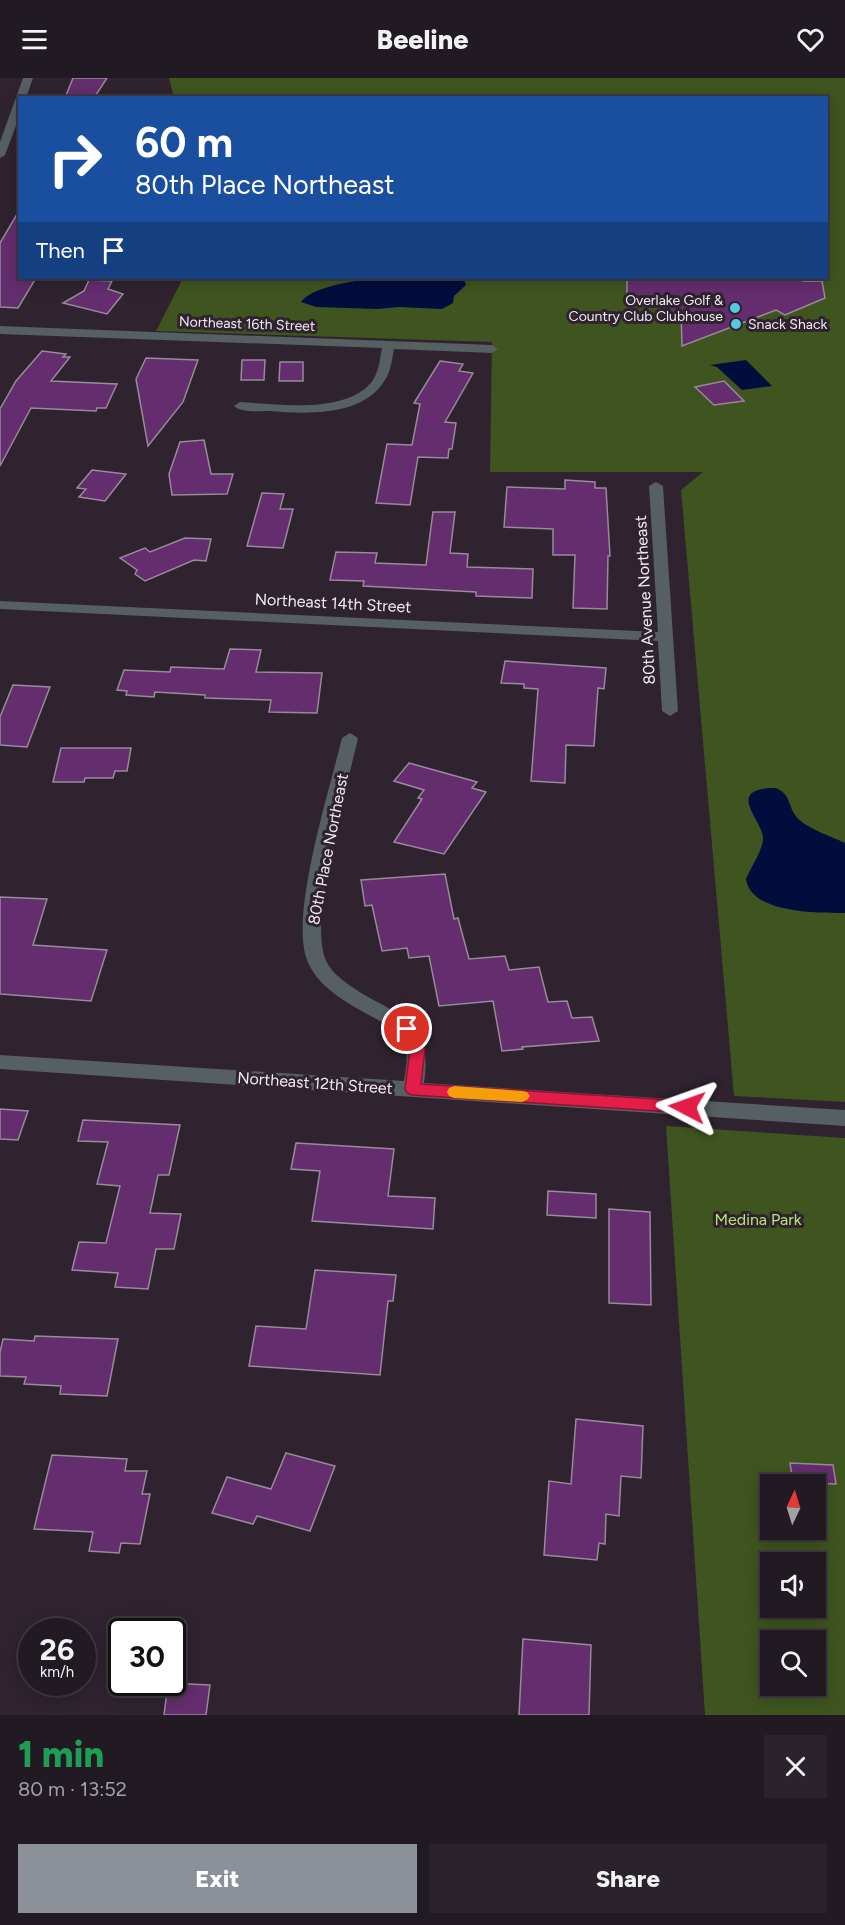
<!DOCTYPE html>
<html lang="en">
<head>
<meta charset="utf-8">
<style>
	body { margin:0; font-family:Figtree,sans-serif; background:#2a232b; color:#f1f3f6; height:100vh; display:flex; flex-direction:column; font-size:22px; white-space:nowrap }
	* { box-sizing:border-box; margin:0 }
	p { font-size:20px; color:#a2a1a6 }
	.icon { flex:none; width:33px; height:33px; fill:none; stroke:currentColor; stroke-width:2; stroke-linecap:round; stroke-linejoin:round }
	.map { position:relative; height:1637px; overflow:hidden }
	.drawer { display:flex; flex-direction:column; background:#221a23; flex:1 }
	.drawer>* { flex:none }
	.guide { position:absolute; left:18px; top:18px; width:810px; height:183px; border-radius:0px; box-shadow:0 3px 15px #0003,0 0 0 2px #3f3841; background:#1a4fa0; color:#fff; overflow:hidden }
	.needle { width:39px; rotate:4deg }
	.tools { position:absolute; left:760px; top:1396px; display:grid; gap:12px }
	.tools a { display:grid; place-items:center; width:66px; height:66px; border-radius:0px; background:#221a23; box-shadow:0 3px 15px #0003,0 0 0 2px #3f3841; font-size:30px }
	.speed { position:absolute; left:18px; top:1540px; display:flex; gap:12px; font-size:30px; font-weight:700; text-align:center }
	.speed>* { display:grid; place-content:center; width:78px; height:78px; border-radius:50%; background:#221a23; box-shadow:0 3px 15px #0003,0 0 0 2px #3f3841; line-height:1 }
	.speed small { font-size:15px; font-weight:400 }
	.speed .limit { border:3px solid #111; border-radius:9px; background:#fff; color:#111 }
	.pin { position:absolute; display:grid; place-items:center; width:51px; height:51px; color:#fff; margin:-26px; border:3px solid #fff; border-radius:50%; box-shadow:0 2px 6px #0007 }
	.me { position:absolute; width:66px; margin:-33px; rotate:274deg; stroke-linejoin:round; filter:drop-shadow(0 0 4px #0008) }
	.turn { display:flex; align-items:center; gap:21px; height:126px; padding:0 18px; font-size:27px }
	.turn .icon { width:78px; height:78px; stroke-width:2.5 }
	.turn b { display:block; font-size:42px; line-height:51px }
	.then { display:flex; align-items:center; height:57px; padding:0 18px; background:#0003; gap:12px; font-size:22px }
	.round { display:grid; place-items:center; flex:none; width:63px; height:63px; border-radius:0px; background:#2a232b }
	.overview { display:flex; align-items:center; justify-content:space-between; height:102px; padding:0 18px }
	h1 { font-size:36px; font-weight:800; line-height:45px; color:#1e9e55 }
	.action { display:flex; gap:12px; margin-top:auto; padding:12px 18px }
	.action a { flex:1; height:69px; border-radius:0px; background:#8c9099; color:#fff; font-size:24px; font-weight:800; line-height:69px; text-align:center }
	.action a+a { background:#2a232b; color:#f1f3f6 }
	header { display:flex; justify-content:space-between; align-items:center; height:78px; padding:0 18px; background:#221a23; font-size:27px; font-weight:800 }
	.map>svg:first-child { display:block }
</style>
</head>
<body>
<header><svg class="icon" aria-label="menu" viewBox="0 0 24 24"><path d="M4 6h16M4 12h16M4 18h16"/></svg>Beeline<svg class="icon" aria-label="heart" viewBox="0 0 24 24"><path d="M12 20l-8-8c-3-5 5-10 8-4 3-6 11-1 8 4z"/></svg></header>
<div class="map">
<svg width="845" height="1637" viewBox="0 0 845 1637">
	<rect width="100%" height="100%" fill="#2e232f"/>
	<g fill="#3f541f" fill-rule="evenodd">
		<polygon points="169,0 845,0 845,1024 734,1018 681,412 703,394 490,394 492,264 156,253 183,200 826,200 826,20 174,20"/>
		<path d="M666 1048 845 1060V1637H705ZM771 1407H816V1452H771ZM771 1485H816V1530H771ZM771 1563H816V1608H771Z"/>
	</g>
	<g fill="#000d3d">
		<path d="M378 200 455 201 464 202 466 207 454 218 453 225 442 231 399 229 377 231 316 229 301 224C312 208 359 202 378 200Z"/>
		<polygon points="746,282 772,308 742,312 717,289 710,287"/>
		<path d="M776 710C790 716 788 726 795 737 804 750 831 758 845 765V835C819 835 751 836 746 801 751 789 761 775 763 762 766 745 721 710 776 710Z"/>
	</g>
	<g fill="#642d6d" stroke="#978a99" stroke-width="1.5">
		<polygon points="73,0 107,0 94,20 65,20"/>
		<polygon points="20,131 20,200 36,200 18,230 0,229 0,165"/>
		<polygon points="627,200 776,202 776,200 803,200 803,203 822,203 825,220 785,237 776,232 682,268 681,234 668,234 667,222 627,221"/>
		<polygon points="89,202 112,203 108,211 123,216 107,236 63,225 84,213"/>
		<polygon points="42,273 66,276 63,279 70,279 51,303 117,306 106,330 97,330 96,333 31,330 0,388 0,331 16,303"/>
		<polygon points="146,280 198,282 183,324 148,368 136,301"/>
		<polygon points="242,282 265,282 264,302 241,302"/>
		<polygon points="440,283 463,286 459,293 473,295 445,344 456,345 452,371 449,371 448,380 418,379 410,427 376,425 387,366 412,367 420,326 414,325"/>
		<polygon points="280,284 303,284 303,303 279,303"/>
		<polygon points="724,303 744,323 714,327 695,309"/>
		<polygon points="204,362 211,396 233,396 227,416 172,417 169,396 180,364"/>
		<polygon points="92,392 126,396 105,423 79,419 86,411 77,410"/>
		<polygon points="565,402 595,404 595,410 606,410 610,478 608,478 607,531 573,530 575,477 553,477 553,451 504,449 507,409 565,411"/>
		<polygon points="262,415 284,416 280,431 293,431 283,470 247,468"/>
		<polygon points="433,434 455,434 450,475 468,476 467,489 533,491 532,520 476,518 476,514 363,508 364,503 330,502 336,474 377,475 375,485 426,487"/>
		<polygon points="185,460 211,461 206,483 194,482 145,503 135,496 137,492 120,480 145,470 150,474"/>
		<polygon points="230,571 261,572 256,594 322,595 317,635 269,634 271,622 205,620 205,617 155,614 154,619 126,617 127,613 117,612 124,592 170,594 171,589 224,591"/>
		<polygon points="505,583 606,590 604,611 598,610 594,668 566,667 565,705 531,703 538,611 524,610 524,606 501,605"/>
		<polygon points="13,607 50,609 27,669 0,667 0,639"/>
		<polygon points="61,670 131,670 127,693 115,693 113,700 85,700 84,704 53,704"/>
		<polygon points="409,685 477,704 472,710 486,714 444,776 394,764 422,721 418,720 424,712 394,703"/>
		<polygon points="445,796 454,841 458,840 469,881 505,878 509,892 539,889 548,924 567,923 572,940 592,939 599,963 522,969 523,971 502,973 493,923 439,928 429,878 409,880 407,870 382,873 372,827 365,828 361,802"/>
		<polygon points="0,819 47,821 33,867 107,872 91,923 0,916"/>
		<polygon points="0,1031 28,1033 18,1062 0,1061"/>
		<polygon points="83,1042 180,1047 169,1097 158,1097 150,1135 181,1136 174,1171 156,1171 148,1211 115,1209 118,1195 72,1192 79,1164 106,1165 120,1108 97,1106 108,1064 78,1063"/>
		<polygon points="296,1065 394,1071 388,1118 435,1120 433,1151 312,1143 320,1093 291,1091"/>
		<polygon points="548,1113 596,1116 596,1140 547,1137"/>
		<polygon points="609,1131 650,1134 651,1227 609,1225"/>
		<polygon points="315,1192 396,1197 393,1223 388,1223 380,1297 249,1288 256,1248 306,1251"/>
		<polygon points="35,1258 118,1261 107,1318 60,1316 61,1308 24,1306 26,1299 0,1298 0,1274 3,1261 34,1263"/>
		<polygon points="576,1341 643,1348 641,1400 621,1398 619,1438 606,1436 605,1466 599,1465 597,1482 544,1477 549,1403 571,1406"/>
		<polygon points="286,1375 335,1388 310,1453 257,1438 253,1446 212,1435 227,1399 271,1411"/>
		<polygon points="52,1377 127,1381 125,1393 147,1393 142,1416 150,1416 140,1466 121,1465 119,1475 89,1473 93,1454 34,1451"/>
		<polygon points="790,1385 833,1387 836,1406 793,1404"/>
		<polygon points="523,1561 591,1567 589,1637 519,1637"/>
		<polygon points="168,1605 210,1607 206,1637 164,1637"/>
	</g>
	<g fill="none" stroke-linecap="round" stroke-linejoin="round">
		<g fill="#565f62" fill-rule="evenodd">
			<polygon points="23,0 33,0 26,20 20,20 20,37 5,77 0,80 0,64"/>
			<path d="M0 248 492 267 498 271 492 275 394 271C392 281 391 293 385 302 363 339 306 336 269 333 259 333 241 335 234 328L240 324C277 326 348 337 373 302 379 293 380 280 382 270L0 256Z"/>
			<polygon points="656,404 663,408 678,633 670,638 662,633 658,563 0,531 0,523 658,554 649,408"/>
			<path d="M350 655 358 660C347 711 309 835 325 880 329 892 340 900 349 907 395 939 434 937 424 1005L845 1032V1048L0 991V977L404 1003C406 989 410 972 402 959 398 952 387 948 380 943 353 928 316 911 306 879 291 833 330 710 342 660Z"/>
		</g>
	</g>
	<polygon fill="#e11d48" stroke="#92132f" stroke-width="1.5" points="407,946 412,947 425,971 421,1006 687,1023 692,1025 694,1029 692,1033 687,1035 412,1017 407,1015 405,1011 410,971 399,951"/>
	<polygon fill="#f59e0b" points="454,1008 522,1013 527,1014 530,1018 527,1022 522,1024 454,1020 449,1018 447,1014 449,1010"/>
	<g fill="#54cadc" stroke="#2e232f" stroke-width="2">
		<circle cx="735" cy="230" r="6"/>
		<circle cx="736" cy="246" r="6"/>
	</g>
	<g text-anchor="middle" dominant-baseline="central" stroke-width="6" stroke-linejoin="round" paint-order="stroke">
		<g font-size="14" fill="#f2ebf3" stroke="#2e232f" text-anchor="end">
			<text x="723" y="222">Overlake Golf &amp;<tspan x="723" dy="16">Country Club Clubhouse</tspan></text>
			<text x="748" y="246" text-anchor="start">Snack Shack</text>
		</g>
		<g font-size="14" fill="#f2ebf3" stroke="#2e232f">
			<text transform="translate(247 246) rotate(2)">Northeast 16th Street</text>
		</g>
		<g font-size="16" fill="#f2ebf3" stroke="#2e232f">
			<text transform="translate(645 522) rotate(-93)">80th Avenue Northeast</text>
			<text transform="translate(333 525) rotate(3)">Northeast 14th Street</text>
			<text transform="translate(328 771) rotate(-79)">80th Place Northeast</text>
			<text transform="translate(315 1005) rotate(4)">Northeast 12th Street</text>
		</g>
		<g font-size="16" fill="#b6e576" stroke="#2e232f">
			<text x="758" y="1141">Medina Park</text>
		</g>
	</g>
</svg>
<div class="tools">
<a><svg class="needle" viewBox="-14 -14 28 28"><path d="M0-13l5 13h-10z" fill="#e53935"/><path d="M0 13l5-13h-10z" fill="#a2a1a6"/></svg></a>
<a><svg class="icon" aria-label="sound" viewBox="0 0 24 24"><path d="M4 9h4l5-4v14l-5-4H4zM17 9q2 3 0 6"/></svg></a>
<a><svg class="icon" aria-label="search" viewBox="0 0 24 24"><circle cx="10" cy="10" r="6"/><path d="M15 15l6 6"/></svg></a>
</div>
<div class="speed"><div>26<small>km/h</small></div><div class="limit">30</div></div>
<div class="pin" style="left:407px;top:951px;background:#d93025"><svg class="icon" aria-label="arrive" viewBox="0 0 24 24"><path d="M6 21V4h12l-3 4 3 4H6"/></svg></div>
<svg class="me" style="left:687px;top:1029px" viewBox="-20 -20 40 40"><path d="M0-17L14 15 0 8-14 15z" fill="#e11d48" stroke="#fff" stroke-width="4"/></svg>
<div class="guide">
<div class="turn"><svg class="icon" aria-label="right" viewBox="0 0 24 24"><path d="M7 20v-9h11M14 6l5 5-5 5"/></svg><div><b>60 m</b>80th Place Northeast</div></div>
<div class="then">Then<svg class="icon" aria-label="arrive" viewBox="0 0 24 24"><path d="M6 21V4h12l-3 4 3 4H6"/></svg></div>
</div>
</div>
<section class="drawer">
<div class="overview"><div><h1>1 min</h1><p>80 m · 13:52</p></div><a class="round"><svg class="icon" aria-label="close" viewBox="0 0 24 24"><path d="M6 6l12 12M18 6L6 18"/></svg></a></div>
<div class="action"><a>Exit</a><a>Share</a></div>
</section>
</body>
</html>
